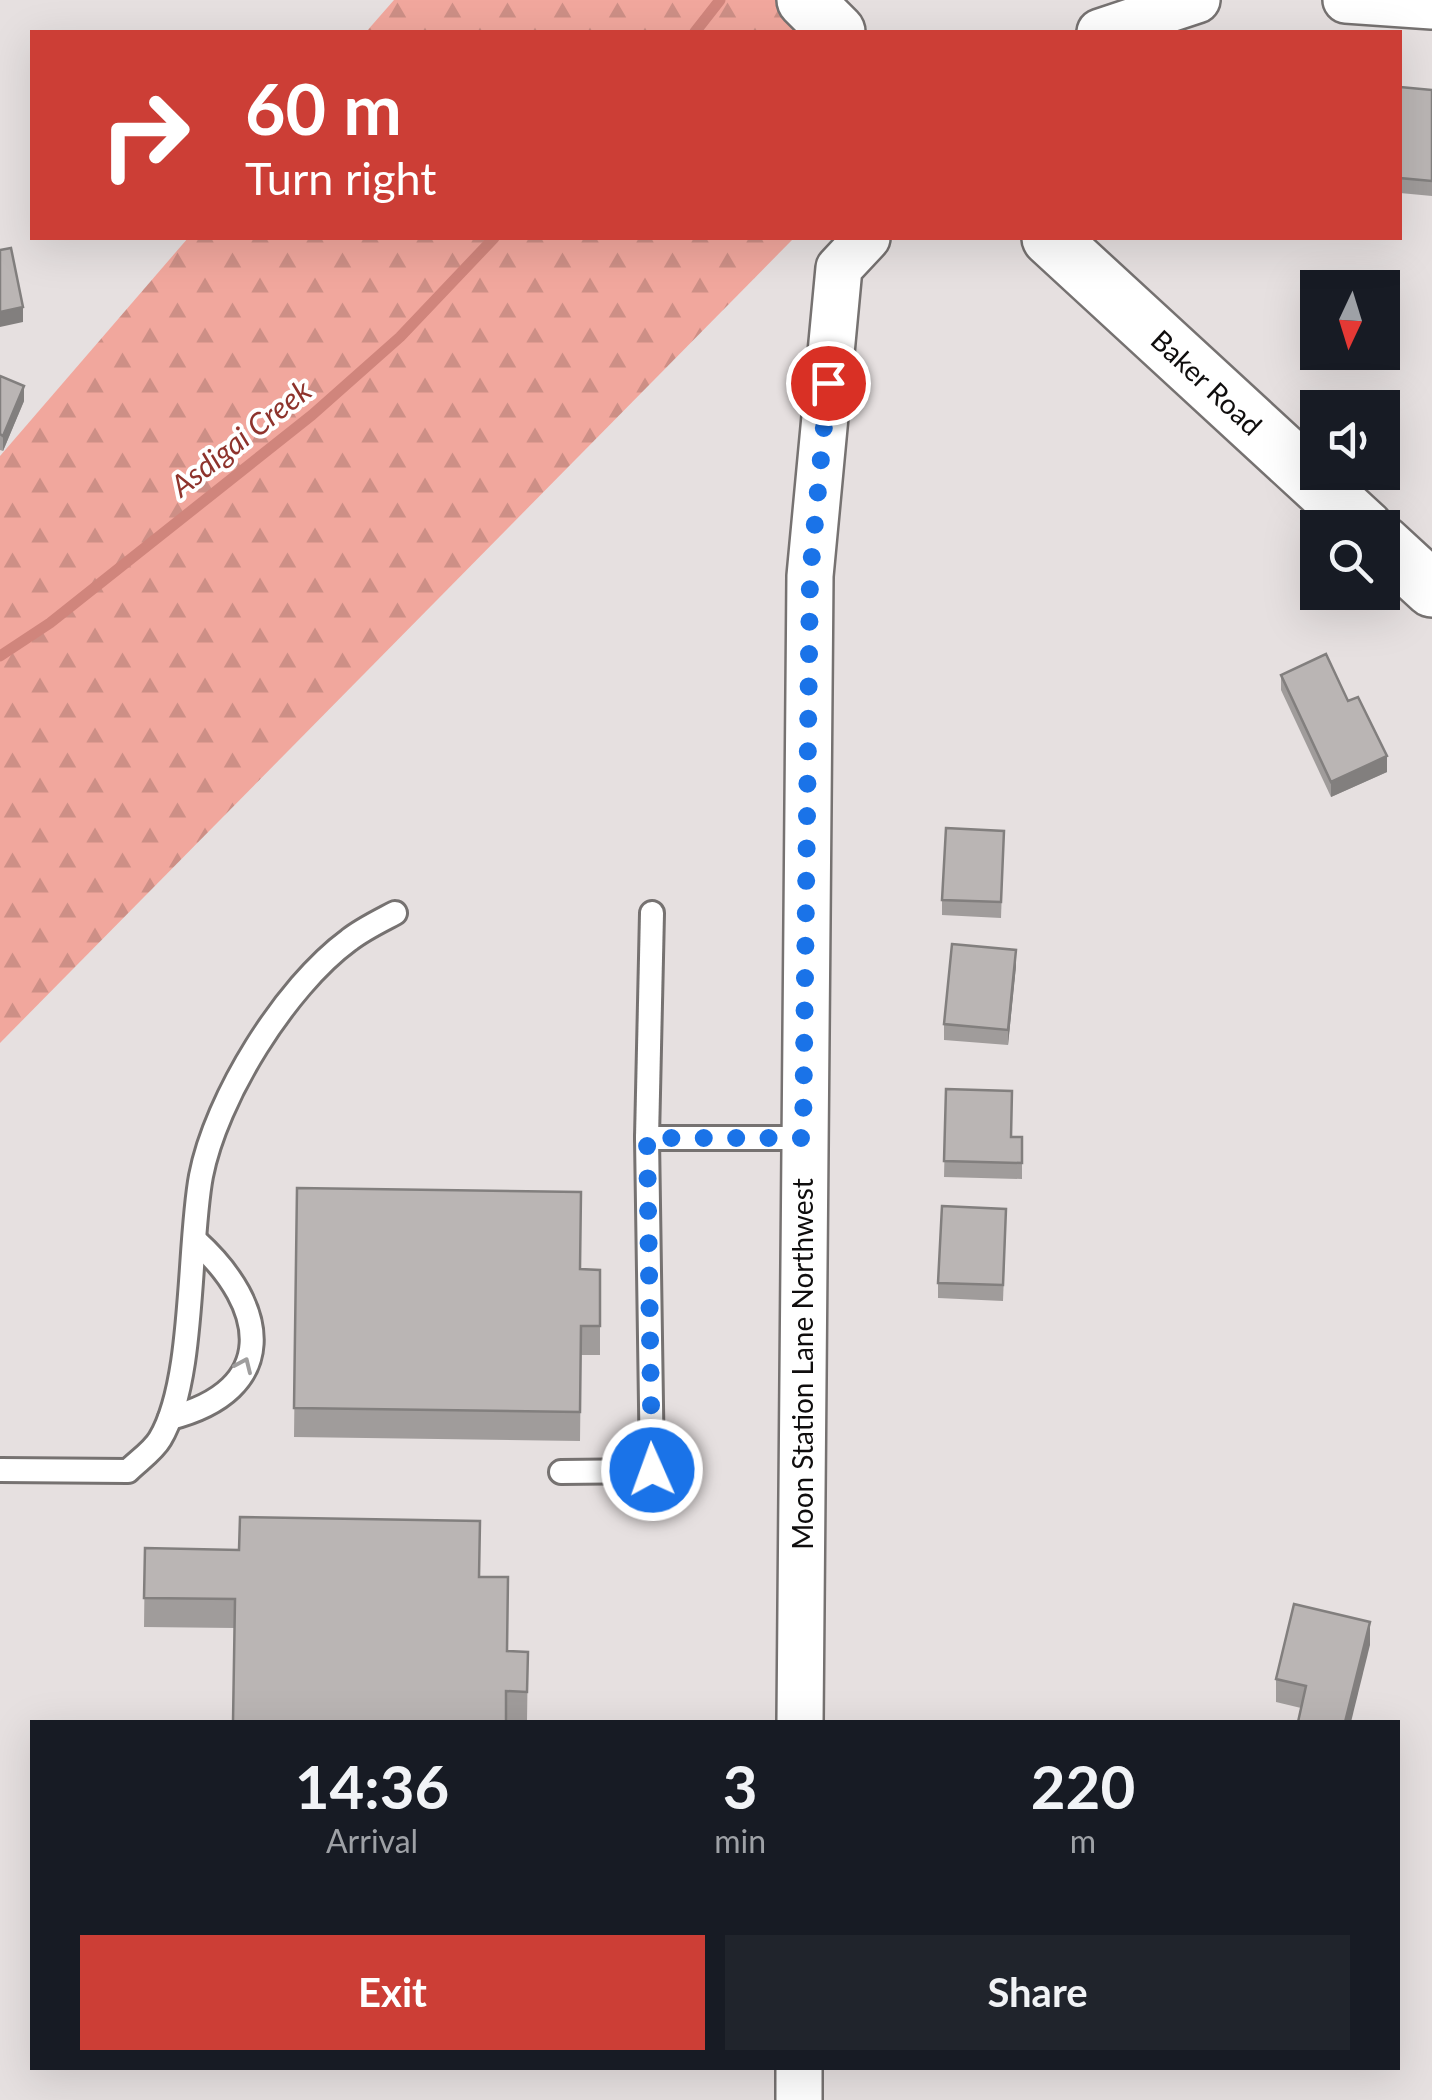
<!DOCTYPE html>
<html lang="en">
<head>
<meta charset="utf-8">
<style>
	body { margin:0; font-family:Lato,sans-serif; background:#20242c; color:#f1f3f6; height:100vh; display:flex; flex-direction:column; font-size:38px; white-space:nowrap }
	* { box-sizing:border-box; margin:0 }
	p { font-size:32px; color:#9ea1a6 }
	.icon { flex:none; width:55px; height:55px; fill:none; stroke:currentColor; stroke-width:2; stroke-linecap:round; stroke-linejoin:round }
	.map { position:relative; flex:1; overflow:hidden }
	.details { position:absolute; left:30px; top:1720px; width:1370px; height:350px; display:flex; flex-direction:column; background:#171b24; border-radius:0px; box-shadow:0 10px 40px #0002 }
	.details>* { flex:none }
	.guide { position:absolute; left:30px; top:30px; width:1372px; height:210px; border-radius:0px; box-shadow:0 10px 40px #0002; background:#cc3e36; color:#fff; overflow:hidden }
	.needle { width:65px; rotate:184deg }
	.controls { position:absolute; left:1300px; top:270px; display:grid; gap:20px }
	.controls a { display:grid; place-items:center; width:100px; height:100px; border-radius:0px; background:#171b24; box-shadow:0 10px 40px #0002; font-size:50px }
	.pin { position:absolute; display:grid; place-items:center; width:85px; height:85px; color:#fff; margin:-42px; border:5px solid #fff; border-radius:50%; box-shadow:0 2px 10px #0007 }
	.me { position:absolute; width:110px; margin:-55px; rotate:358deg; stroke-linejoin:round; filter:drop-shadow(0 0 8px #0008) }
	.turn { display:flex; align-items:center; gap:35px; height:210px; padding:0 50px; font-size:45px }
	.turn .icon { width:130px; height:130px; stroke-width:2.5 }
	.turn b { display:block; font-size:70px; line-height:85px }
	.eta { display:flex; justify-content:space-evenly; align-items:center; height:170px; text-align:center }
	.eta b { font-size:60px; font-weight:700; line-height:70px }
	.primary-button { display:flex; gap:20px; margin-top:auto; padding:20px 50px }
	.primary-button a { flex:1; height:115px; border-radius:0px; background:#cc3e36; color:#fff; font-size:40px; font-weight:700; line-height:115px; text-align:center }
	.primary-button a+a { background:#20242c; color:#f1f3f6 }
	.map>svg:first-child { display:block }
</style>
</head>
<body>
<div class="map">
<svg width="1432" height="2100" viewBox="0 0 1432 2100">
	<defs>
		<pattern id="forest-firs" width="22" height="20" patternUnits="userSpaceOnUse" patternTransform="scale(2.5)"><rect width="22" height="20" fill="#f1a79d"/><path d="M5 1l3.5 6h-7zM16 11l3.5 6h-7z" fill="#cd8f86"/></pattern>
	</defs>
	<rect width="100%" height="100%" fill="#e6e0e0"/>
	<g fill="url(#forest-firs)">
		<polygon points="394,0 801,0 833,32 366,32"/>
		<polygon points="188,238 794,238 0,1043 0,456"/>
	</g>
	<g fill="none" stroke-linecap="round" stroke-linejoin="round">
		<g stroke="#d0857c" stroke-width="11">
			<polyline points="695,32 720,0"/>
			<polyline points="0,656 50,623 312,415 400,337 494,238"/>
		</g>
		<g stroke="#767271" stroke-width="28">
			<g id="service">
				<polyline points="647,1138 652,913"/>
				<path d="M170 1418C280 1390 269 1307 196 1241"/>
				<path d="M0 1470 128 1471C138 1461 153 1451 160 1439 195 1381 188 1245 201 1176 216 1098 285 987 349 940 363 929 380 921 395 913"/>
				<polyline points="561,1472 652,1471 647,1138 803,1138"/>
			</g>
		</g>
		<g stroke="#767271" stroke-width="50">
			<g id="minor">
				<polyline points="1346,0 1432,6"/>
				<polyline points="1100,32 1197,0"/>
				<polyline points="800,1722 810,576 839,268 867,238"/>
				<polyline points="799,2100 799,2068"/>
			</g>
		</g>
		<g stroke="#767271" stroke-width="60">
			<g id="secondary">
				<polyline points="805,0 837,32"/>
				<polyline points="1050,238 1365,528"/>
				<polyline points="1382,543 1432,589"/>
			</g>
		</g>
		<use href="#service" stroke="#fff" stroke-width="22"/>
		<use href="#minor" stroke="#fff" stroke-width="45"/>
		<use href="#secondary" stroke="#fff" stroke-width="55"/>
	</g>
	<g fill="#a09c9b">
		<polygon points="1400,87 1432,90 1432,196 1400,193"/>
		<polygon points="0,376 24,401 3,451 0,450"/>
		<polygon points="1281,675 1348,701 1387,772 1331,797 1281,690"/>
		<polygon points="1004,831 1001,918 942,915 942,900"/>
		<polygon points="1016,966 1008,1045 944,1040 944,1024"/>
		<polygon points="946,1089 1011,1137 1022,1137 1022,1179 944,1177"/>
		<polygon points="297,1188 581,1269 600,1270 600,1355 581,1355 580,1441 294,1437"/>
		<polygon points="1006,1224 1003,1301 938,1298 938,1283"/>
		<polygon points="145,1548 480,1577 507,1651 528,1652 527,1721 506,1720 235,1628 144,1627"/>
		<polygon points="1370,1645 1301,1708 1276,1702 1276,1679"/>
	</g>
	<g fill="#827f7e">
		<polygon points="23,307 23,322 0,327 0,312"/>
		<polygon points="24,386 24,401 3,451 3,436"/>
		<polygon points="1387,756 1387,772 1331,797 1331,782"/>
		<polygon points="1016,950 1016,966 1008,1045 1008,1030"/>
		<polygon points="1370,1622 1370,1645 1351,1722 1345,1722"/>
	</g>
	<g fill="#bab5b4" stroke="#827f7e" stroke-width="2.5">
		<polygon points="1400,87 1432,90 1432,181 1400,178"/>
		<polygon points="11,248 23,307 0,312 0,250"/>
		<polygon points="0,376 24,386 3,436 0,434"/>
		<polygon points="1326,654 1348,701 1358,697 1387,756 1331,782 1281,675"/>
		<polygon points="946,828 1004,831 1001,902 942,900"/>
		<polygon points="952,944 1016,950 1008,1030 944,1024"/>
		<polygon points="946,1089 1012,1091 1011,1137 1022,1137 1022,1163 944,1161"/>
		<polygon points="297,1188 581,1192 580,1269 600,1270 600,1326 581,1326 580,1412 294,1408"/>
		<polygon points="942,1206 1006,1209 1003,1285 938,1283"/>
		<polygon points="240,1517 480,1521 479,1577 508,1577 507,1651 528,1652 527,1692 506,1691 506,1722 233,1722 235,1599 144,1598 145,1548 239,1550"/>
		<polygon points="1294,1604 1370,1622 1345,1722 1298,1722 1306,1686 1276,1679"/>
	</g>
	<defs><path id="oneway-chevron" d="M-2-3.5L2.5 0L-2 3.5" fill="none" stroke-width="1.6" stroke-linecap="round" stroke-linejoin="round" transform="scale(2.5)"/></defs>
	<use stroke="#9f9e9e" href="#oneway-chevron" transform="translate(244 1365) rotate(-66)"/>
	<g fill="none" stroke-linecap="round" stroke-linejoin="round">
		<polyline stroke="#1a73e8" stroke-width="18" stroke-dasharray="0 32.4" points="652,1470 647,1138 803,1138 810,576 828,383"/>
	</g>
	<g text-anchor="middle" dominant-baseline="central" stroke-width="8" stroke-linejoin="round" paint-order="stroke">
		<g font-size="28" fill="#0f0d0d" stroke="#fff">
			<text transform="translate(1207 382) rotate(43)">Baker Road</text>
			<text transform="translate(802 1364) rotate(-90)">Moon Station Lane Northwest</text>
		</g>
		<g font-size="30" font-style="italic" fill="#8e332c" stroke="#fff">
			<text transform="translate(240 437) rotate(-38)">Asdigai Creek</text>
		</g>
	</g>
</svg>
<div class="controls">
<a><svg class="needle" viewBox="-14 -14 28 28"><path d="M0-13l5 13h-10z" fill="#e53935"/><path d="M0 13l5-13h-10z" fill="#9ea1a6"/></svg></a>
<a><svg class="icon" aria-label="sound" viewBox="0 0 24 24"><path d="M4 9h4l5-4v14l-5-4H4zM17 9q2 3 0 6"/></svg></a>
<a><svg class="icon" aria-label="search" viewBox="0 0 24 24"><circle cx="10" cy="10" r="6"/><path d="M15 15l6 6"/></svg></a>
</div>
<div class="pin" style="left:828px;top:383px;background:#d93025"><svg class="icon" aria-label="arrive" viewBox="0 0 24 24"><path d="M6 21V4h12l-3 4 3 4H6"/></svg></div>
<svg class="me" style="left:652px;top:1470px" viewBox="-20 -20 40 40"><circle r="17" fill="#1a73e8" stroke="#fff" stroke-width="3"/><path d="M0-11L8 9 0 5-8 9z" fill="#fff"/></svg>
<div class="guide">
<div class="turn"><svg class="icon" aria-label="right" viewBox="0 0 24 24"><path d="M7 20v-9h11M14 6l5 5-5 5"/></svg><div><b>60 m</b>Turn right</div></div>
</div>
<section class="details">
<div class="eta">
<div><b>14:36</b><p>Arrival</p></div>
<div><b>3</b><p>min</p></div>
<div><b>220</b><p>m</p></div>
</div>
<div class="primary-button"><a>Exit</a><a>Share</a></div>
</section>
</div>
</body>
</html>
